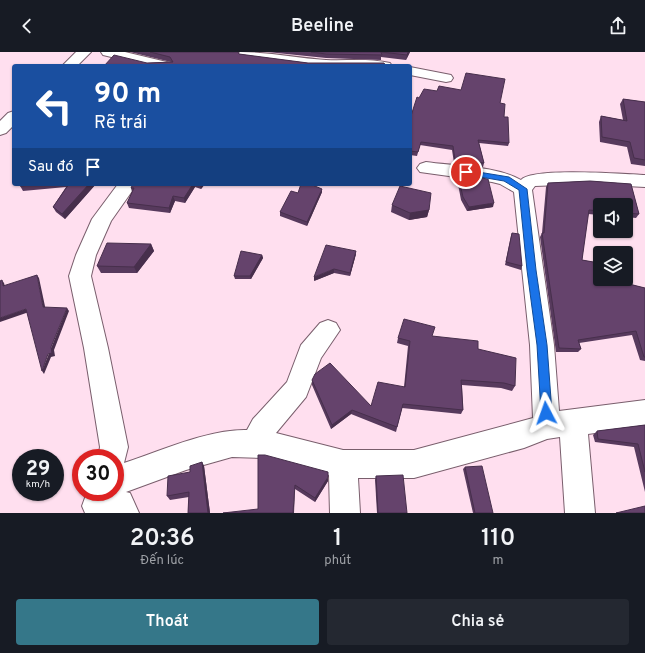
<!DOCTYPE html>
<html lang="vi">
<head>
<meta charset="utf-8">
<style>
	body { margin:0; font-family:Overpass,sans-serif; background:#242831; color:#f1f3f6; height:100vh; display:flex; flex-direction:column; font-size:15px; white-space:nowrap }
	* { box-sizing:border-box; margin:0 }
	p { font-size:13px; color:#9ea1a6 }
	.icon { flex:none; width:22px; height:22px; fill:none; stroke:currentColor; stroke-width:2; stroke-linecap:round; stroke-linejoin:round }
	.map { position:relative; height:461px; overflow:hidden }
	.sheet { display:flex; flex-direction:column; background:#171b24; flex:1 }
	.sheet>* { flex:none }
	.guide { position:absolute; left:12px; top:12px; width:400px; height:122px; border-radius:4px; box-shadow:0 1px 3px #0004; background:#1a4fa0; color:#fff; overflow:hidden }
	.fabs { position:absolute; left:593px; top:146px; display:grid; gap:8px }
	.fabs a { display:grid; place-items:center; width:40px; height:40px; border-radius:4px; background:#171b24; box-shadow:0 1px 3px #0004; font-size:20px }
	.speed { position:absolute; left:12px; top:397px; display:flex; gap:8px; font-size:20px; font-weight:700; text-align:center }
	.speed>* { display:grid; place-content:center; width:52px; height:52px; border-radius:50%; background:#171b24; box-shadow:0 1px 3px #0004; line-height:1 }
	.speed small { font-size:10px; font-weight:400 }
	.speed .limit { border:6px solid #d22; background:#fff; color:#111 }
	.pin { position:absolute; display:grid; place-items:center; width:34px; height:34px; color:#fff; margin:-17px; border:2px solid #fff; border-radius:50%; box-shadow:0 1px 4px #0007 }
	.me { position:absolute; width:44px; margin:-22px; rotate:356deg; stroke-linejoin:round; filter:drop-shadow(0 0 3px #0008) }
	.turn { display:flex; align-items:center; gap:14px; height:84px; padding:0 16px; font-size:18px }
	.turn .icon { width:52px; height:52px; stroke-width:2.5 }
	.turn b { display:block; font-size:28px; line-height:34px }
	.then { display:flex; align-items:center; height:38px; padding:0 16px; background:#0003; gap:8px; font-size:15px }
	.eta { display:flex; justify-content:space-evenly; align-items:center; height:68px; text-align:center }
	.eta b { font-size:24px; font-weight:600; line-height:28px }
	.primary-button { display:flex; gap:8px; margin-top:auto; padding:8px 16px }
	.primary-button a { flex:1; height:46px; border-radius:4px; background:#357789; color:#fff; font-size:16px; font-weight:600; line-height:46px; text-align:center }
	.primary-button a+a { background:#242831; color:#f1f3f6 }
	header { display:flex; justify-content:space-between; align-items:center; height:52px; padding:0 16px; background:#171b24; font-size:18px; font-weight:600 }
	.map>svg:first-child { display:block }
</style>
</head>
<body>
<header><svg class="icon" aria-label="back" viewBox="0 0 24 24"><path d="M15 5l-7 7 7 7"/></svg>Beeline<svg class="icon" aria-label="share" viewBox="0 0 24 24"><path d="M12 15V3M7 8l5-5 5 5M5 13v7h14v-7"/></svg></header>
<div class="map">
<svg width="645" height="461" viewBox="0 0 645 461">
	<rect width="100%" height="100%" fill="#ffdfef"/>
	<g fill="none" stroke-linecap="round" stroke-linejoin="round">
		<g stroke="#795e6c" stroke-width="2">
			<g id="street">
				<polygon points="76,0 91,0 77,14 62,14"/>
				<polygon points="101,0 125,0 171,11 173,14 149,14 103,3"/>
				<path d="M240 0C269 0 297 6 326 8 347 9 368 6 390 11L392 14H308L245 6 240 5 238 2Z"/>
				<polygon points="410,15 451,23 453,26 451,29 446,30 410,23"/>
				<polygon points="14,59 14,73 6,81 0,83 0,69 8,61"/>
				<path d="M426 110C454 114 497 114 521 128 531 115 625 122 645 123V135L588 132 535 134 532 138 554 293 559 359 645 348V374L588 382 595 461H565L560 385 547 387 524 396 414 426H358L360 461H330L329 423 266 406 232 405 186 418 126 440 130 441 139 461H85L82 454 86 443 94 440H115V406H98L100 395 84 296 69 224 76 203 92 167 118 132H137L111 169 96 203 91 224 108 296 128 395 124 411C160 399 209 377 247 378L253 367 287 330 301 293 320 271 328 268 336 271 340 278 321 306 306 345 276 381 343 398H414L533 366 530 293 514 140 500 132 492 130 420 120 417 116 420 112Z"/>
			</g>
		</g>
		<use href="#street" fill="#fff" fill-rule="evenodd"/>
	</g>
	<g fill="#573a5d">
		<polygon points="130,0 238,0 239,2 308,11 147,11 172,10 171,10"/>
		<polygon points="267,0 410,0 406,8 381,5 381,8 326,6"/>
		<polygon points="419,46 500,51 504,65 509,91 508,94 479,91 484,111 483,115 454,111 452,98 420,93 417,104 410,103 410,67"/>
		<polygon points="623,47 645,50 645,114 631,112 627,95 600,90 599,70 601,64 623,68 620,52"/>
		<polygon points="458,123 493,155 467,159 461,148 457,127"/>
		<polygon points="590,129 631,132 639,162 636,166 626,165 626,153 600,153 600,163 588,162 582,208 599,211 600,213 600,227 609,227 645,236 645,309 640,308 632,283 579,291 581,297 578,300 556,300 540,185 542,181 546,135 548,131"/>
		<polygon points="19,132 96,132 65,167 56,160 53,155 66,135 23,139"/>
		<polygon points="133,132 205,132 201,137 195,135 185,151 175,149 170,161 129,156 127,151 132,140 131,136"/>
		<polygon points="322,140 307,174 280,164 280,160 298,141"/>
		<polygon points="392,153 429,158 427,165 409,168 391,160"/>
		<polygon points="512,181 522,214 521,218 505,213 511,184"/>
		<polygon points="151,192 154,199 137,221 101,221 97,214"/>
		<polygon points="356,202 350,224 334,221 314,229"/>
		<polygon points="262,203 263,206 251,227 235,227 234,224"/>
		<polygon points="432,284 478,297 515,334 512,339 501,336 462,333 463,358 461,362 402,356 396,380 351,362 331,377 312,333 312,328 371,354 404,335 408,294 397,291 398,286"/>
		<polygon points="645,373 645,440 634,395 595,390 593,383 597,379"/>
		<polygon points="258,403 328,429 315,450 295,437 258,457"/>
		<polygon points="202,410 204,414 210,461 188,461 189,445 170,448 167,444 190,420"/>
		<polygon points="465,415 493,461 473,461 463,417"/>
		<polygon points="376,424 407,461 377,461 375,428"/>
	</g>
	<g fill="#472f4c">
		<polygon points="408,0 410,0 406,8 407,3"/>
		<polygon points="89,132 96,132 65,167 62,162"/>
		<polygon points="193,132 194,132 195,135 185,151 184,146"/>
		<polygon points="200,132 205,132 201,137"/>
		<polygon points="322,137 322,140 307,174 307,170"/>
		<polygon points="173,144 175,149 170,161 169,156"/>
		<polygon points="494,151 493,155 467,159 469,155"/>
		<polygon points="429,158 427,165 409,168 410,161"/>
		<polygon points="151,192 154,199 137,221 134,215"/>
		<polygon points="356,199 356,202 350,224 350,221"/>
		<polygon points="262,203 263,206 251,227 250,224"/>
		<polygon points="334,217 334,221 314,229 314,225"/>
		<polygon points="37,223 39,226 46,259 43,255"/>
		<polygon points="2,228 4,231 6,238 3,234"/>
		<polygon points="67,256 69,259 54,298 55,304 51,305 44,322 42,319"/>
		<polygon points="26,257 29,260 0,270 0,266"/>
		<polygon points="352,358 351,362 331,377 332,373"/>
		<polygon points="202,410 204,414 210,461 208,461"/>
		<polygon points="328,425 328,429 315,450 315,446"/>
		<polygon points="295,433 295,437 294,461 293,461"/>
	</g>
	<g fill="#65436c" stroke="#472f4c">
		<polygon points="150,0 238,0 239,2 308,11 384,11 386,14 104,14 114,3 147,11 173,10 170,5"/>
		<polygon points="311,0 408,0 407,3 381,0 382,3 326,2"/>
		<polygon points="466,21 505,27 500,51 505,52 504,65 508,65 509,91 478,88 484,111 455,108 453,94 421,90 418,100 410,99 410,67 417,45 419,46 424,37 437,39 439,34 461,38"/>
		<polygon points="623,47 645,50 645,108 634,106 630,90 602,85 601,64 627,69"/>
		<polygon points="458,123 488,127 494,151 469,155 463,145"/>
		<polygon points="590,129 631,132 639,162 626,161 626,153 600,153 600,159 589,158 582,208 599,211 600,213 600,227 609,227 645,236 645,305 644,305 636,279 578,288 581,297 559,296 542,181 544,181 548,131"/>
		<polygon points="19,132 44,132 20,134"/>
		<polygon points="69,132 89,132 62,162 53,155"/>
		<polygon points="133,132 193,132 184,146 173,144 169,156 127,151 134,136 131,136"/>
		<polygon points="301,132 310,132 322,137 307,170 280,160 291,139 298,141"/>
		<polygon points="400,134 431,141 429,158 410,161 392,153"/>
		<polygon points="512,181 519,182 522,214 506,210"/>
		<polygon points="107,191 151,192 134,215 97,214"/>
		<polygon points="326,193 356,199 350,221 334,217 314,225"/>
		<polygon points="241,199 262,203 250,224 234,224"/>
		<polygon points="37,223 43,255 67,256 51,295 52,301 48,302 42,319 26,257 0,266 0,229 2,228 3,234"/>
		<polygon points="404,267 435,275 432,284 478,289 478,297 516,306 515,334 504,331 461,328 463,358 403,352 397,375 352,358 332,373 312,328 315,322 330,311 371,354 378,330 405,335 410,289 398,286"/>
		<polygon points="645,373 645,420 638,392 598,387 597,379"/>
		<polygon points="258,403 265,403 328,420 328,425 315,446 295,433 293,461 223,461 258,457"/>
		<polygon points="202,410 208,461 188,461 189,440 167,444 168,424 190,420 190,414"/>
		<polygon points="482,414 493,461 475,461 465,415"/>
		<polygon points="403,423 407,461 378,461 376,424"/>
		<polygon points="645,454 645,461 616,461"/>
	</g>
	<polygon fill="#1a73e8" stroke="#114b97" points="466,118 509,125 527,137 536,218 547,293 552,361 550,365 546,366 542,365 541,361 537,293 527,218 519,138 504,129 463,122 463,119"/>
</svg>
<div class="fabs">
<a><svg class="icon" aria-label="sound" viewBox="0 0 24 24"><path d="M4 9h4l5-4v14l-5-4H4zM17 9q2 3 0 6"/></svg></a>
<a><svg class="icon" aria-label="layers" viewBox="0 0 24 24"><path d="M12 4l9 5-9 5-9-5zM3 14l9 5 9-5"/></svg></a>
</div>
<div class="speed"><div>29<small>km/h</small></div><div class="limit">30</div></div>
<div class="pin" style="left:466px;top:120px;background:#d93025"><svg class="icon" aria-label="arrive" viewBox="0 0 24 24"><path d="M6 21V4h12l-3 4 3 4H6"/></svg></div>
<svg class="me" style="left:546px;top:361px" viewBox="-20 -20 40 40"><path d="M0-17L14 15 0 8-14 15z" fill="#1a73e8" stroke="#fff" stroke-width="4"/></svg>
<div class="guide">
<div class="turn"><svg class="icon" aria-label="left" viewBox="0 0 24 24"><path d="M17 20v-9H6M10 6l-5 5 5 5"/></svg><div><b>90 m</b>Rẽ trái</div></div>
<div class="then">Sau đó<svg class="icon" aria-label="arrive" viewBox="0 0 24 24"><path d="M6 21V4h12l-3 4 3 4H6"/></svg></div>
</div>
</div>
<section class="sheet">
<div class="eta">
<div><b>20:36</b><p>Đến lúc</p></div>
<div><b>1</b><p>phút</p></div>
<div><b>110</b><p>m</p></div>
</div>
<div class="primary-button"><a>Thoát</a><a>Chia sẻ</a></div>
</section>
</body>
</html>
